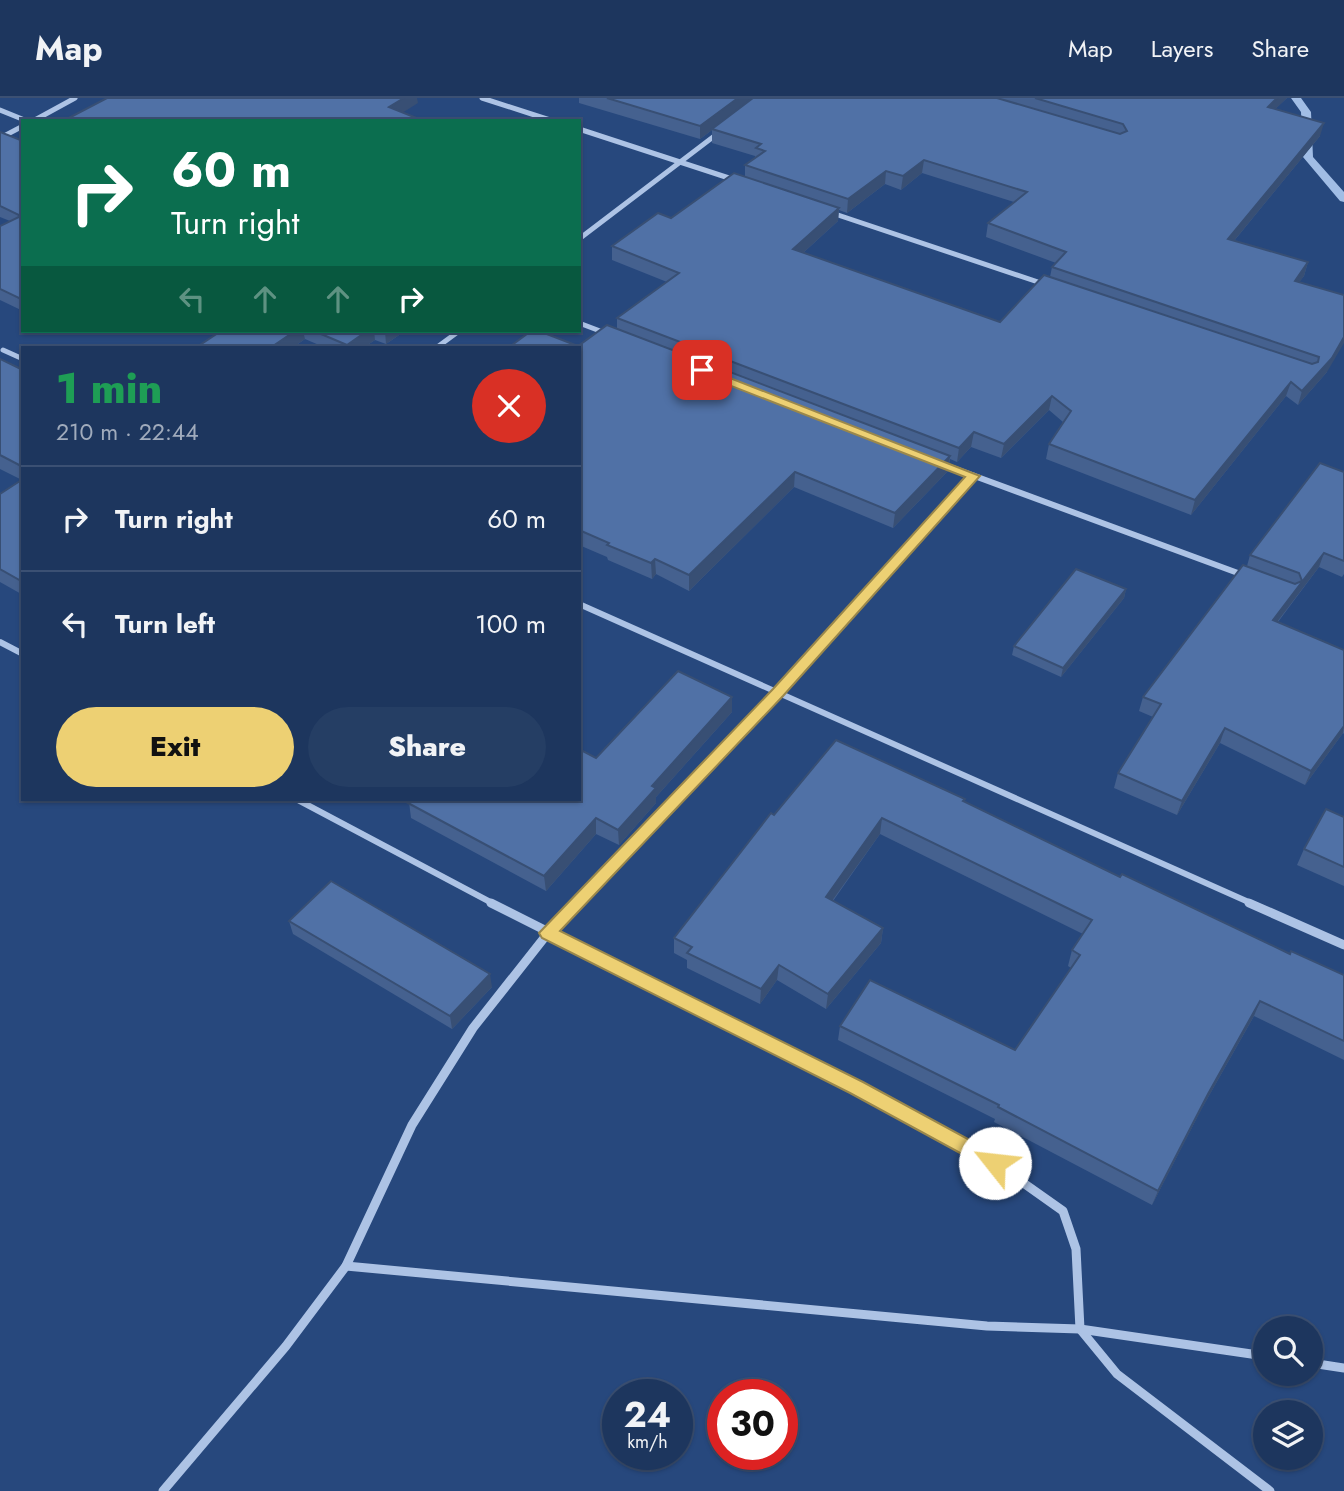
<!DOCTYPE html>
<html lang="en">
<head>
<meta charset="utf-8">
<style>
	body { margin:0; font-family:Jost,sans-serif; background:#253e64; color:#f1f3f6; height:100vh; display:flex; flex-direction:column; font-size:26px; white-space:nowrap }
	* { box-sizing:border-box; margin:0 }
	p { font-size:23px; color:#a0abbc }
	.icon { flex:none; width:38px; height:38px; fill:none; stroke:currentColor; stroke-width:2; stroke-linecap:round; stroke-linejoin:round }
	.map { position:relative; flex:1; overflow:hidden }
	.drawer { position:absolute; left:21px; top:248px; width:560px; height:455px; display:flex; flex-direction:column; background:#1d365e; border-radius:0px; box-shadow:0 2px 5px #0004,0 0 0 2px #3b5073 }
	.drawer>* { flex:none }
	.banner { position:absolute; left:21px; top:21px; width:560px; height:214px; border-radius:0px; box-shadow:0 2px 5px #0004,0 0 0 2px #3b5073; background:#0b6e4f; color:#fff; overflow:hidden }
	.tools { position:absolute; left:1253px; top:1218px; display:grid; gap:14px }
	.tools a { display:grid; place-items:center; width:70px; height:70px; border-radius:50%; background:#1d365e; box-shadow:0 2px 5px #0004,0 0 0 2px #3b5073; font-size:35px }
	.speed { position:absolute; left:602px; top:1281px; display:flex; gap:14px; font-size:35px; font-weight:700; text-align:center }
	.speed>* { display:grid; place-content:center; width:91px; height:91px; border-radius:50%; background:#1d365e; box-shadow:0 2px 5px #0004,0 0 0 2px #3b5073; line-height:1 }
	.speed small { font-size:18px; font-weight:400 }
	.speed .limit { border:10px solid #d22; background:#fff; color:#111 }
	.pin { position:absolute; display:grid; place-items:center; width:60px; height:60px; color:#fff; margin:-30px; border-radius:14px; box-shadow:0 4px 10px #0006 }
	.me { position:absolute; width:77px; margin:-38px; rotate:299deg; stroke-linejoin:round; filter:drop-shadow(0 0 5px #0008) }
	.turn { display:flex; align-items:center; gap:24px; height:147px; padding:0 35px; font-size:32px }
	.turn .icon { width:91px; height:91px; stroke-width:2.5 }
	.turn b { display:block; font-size:49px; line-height:60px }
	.lanes { display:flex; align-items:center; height:66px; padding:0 35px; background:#0003; justify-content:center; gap:35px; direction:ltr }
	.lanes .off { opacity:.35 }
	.round { display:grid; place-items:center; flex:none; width:74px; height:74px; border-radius:37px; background:#253e64 }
	.head { display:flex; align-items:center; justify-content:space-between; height:119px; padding:0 35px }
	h1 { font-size:42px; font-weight:800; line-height:52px; color:#1e9e55 }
	.button { display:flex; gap:14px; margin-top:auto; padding:14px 35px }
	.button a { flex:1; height:80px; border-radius:42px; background:#edd073; color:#111; font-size:28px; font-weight:800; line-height:80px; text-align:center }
	.button a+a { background:#253e64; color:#f1f3f6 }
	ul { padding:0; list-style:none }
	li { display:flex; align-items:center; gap:21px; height:105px; padding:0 35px; border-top:2px solid #3b5073 }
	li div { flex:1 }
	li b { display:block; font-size:26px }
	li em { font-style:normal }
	header { display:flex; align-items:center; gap:42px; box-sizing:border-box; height:98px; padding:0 35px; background:#1d365e; border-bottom:2px solid #3b5073 }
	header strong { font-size:33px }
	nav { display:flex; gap:38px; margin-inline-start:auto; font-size:24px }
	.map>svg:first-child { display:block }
</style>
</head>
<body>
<header>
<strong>Map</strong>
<nav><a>Map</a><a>Layers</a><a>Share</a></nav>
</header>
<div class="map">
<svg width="1344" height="1393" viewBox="0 0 1344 1393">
	<rect width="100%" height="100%" fill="#27487d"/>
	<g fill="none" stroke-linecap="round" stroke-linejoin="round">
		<polygon fill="#a1bde5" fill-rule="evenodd" points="1291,0 1301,0 1311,14 1313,59 1344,94 1344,104 1340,103 1303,59 1301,14"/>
		<g stroke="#adc3e5" stroke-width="5">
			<polyline points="482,0 553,23"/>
			<polyline points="0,12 27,23"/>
			<polyline points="33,23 75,0"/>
			<polyline points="579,31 735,82"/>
			<polyline points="0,40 23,28"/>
			<polyline points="832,115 1047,187"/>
			<polyline points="579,141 717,36"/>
			<polyline points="579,225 608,236"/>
			<polyline points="436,250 459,233"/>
			<polyline points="3,252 23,261"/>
		</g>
		<g stroke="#adc3e5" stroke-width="6">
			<polyline points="942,366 1246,478"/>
			<polyline points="579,506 1253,806"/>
			<polyline points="0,544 23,556"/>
			<polyline points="298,702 494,806"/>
			<polyline points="575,806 778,595 974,378"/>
		</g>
		<g stroke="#adc3e5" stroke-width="9">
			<polyline points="491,805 856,989 995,1065 1063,1113 1076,1151 1080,1231 1117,1276 1270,1393"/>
			<polyline points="1249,805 1344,847"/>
			<polyline points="346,1168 987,1228 1080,1231 1265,1258"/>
			<polyline points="1311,1265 1344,1270"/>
			<polyline points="163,1393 286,1248 346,1168 412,1027 473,930 548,835 577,805"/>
		</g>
	</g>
	<g fill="#45618f" fill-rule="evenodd">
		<path d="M579 0H1287L1275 11 1320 38 1234 143 1308 164 1304 178 1299 184 1327 274 1298 307 1286 298 1191 417 1046 361 1049 346 1063 324 1049 312 1001 360 971 349 957 364 950 361 948 373 893 430 794 389 689 493 656 476 652 481 608 462 607 459 579 447V250L578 248 617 231V220L667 184 612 162V148L671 120 745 78V67L755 60V58L712 45V32L700 41 579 5ZM922 75 1014 104 988 125 986 139 1056 165 1052 169 1050 179 1000 224 803 155 838 123 839 112 847 115 885 86 901 92Z"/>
		<polygon points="0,34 23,43 23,213 0,202 0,128 10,123 0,119"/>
		<polygon points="221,233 405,233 386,246 375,242 363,250 326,250 305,241 292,250 201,250 200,247"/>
		<polygon points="0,261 23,272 23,497 0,484 0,396 22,382 0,371"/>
		<polygon points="1344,374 1344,476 1342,479 1319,469 1278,524 1344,552 1344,636 1343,635 1305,687 1220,645 1177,717 1114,690 1118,675 1153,619 1139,613 1143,599 1247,468 1250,457"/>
		<polygon points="1126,491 1124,500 1061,579 1012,557 1014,548"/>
		<polygon points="732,599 732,614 656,699 656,705 619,747 596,736 546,793 411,720 409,704 404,702 579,702 596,660"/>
		<polygon points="965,701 964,704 1120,779 1290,856 1344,877 1344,962 1254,918 1202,1010 1152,1107 994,1024 995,1021 838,942 840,928 1015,952 1071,870 1068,868 1072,852 1083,836 880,736 833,803 883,830 881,845 826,911 777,882 760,906 687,870 687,862 674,855 674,840 774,717"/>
		<polygon points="1344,719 1344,788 1297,767 1304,751"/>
		<polygon points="289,823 492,889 452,931 293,836"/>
	</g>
	<g fill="#384f74">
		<polygon points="404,0 417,0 418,5 391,22 389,9"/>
		<polygon points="738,0 755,0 700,41 700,28"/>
		<polygon points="1277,0 1287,0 1264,22 1268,9"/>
		<polygon points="1324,25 1320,38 1224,155 1228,141"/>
		<polygon points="924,62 922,75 901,92 903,78"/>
		<polygon points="886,73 885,86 847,115 848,101"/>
		<polygon points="581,109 582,122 579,123 579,110"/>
		<polygon points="839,110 838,123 792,165 793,151"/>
		<polygon points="1308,164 1304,178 1290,197 1295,183"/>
		<polygon points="295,233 303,233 305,241 292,250 270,250"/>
		<polygon points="367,233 374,233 375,242 363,250 348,250 347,247"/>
		<polygon points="385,233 405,233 386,246"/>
		<polygon points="1344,239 1344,245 1327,274 1298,307 1302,293"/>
		<polygon points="1291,284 1286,298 1191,417 1195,402"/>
		<polygon points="1052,298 1049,312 1001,360 1004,346"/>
		<polygon points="974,334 971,349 957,364 959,350"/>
		<polygon points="950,358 948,373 893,430 895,415"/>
		<polygon points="795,374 794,389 689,493 689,477"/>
		<polygon points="1324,455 1319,469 1268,536 1273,522"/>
		<polygon points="655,461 656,476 652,481 651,465"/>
		<polygon points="1126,491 1124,500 1061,579 1063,570"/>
		<polygon points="732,599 732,614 656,699 656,705 619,747 618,732 652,688"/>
		<polygon points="1344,628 1343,635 1305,687 1311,673"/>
		<polygon points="1225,630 1220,645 1177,717 1182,703"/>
		<polygon points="596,720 596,736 546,793 544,778"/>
		<polygon points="882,720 880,736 824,814 826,799"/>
		<polygon points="883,830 881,845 826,911 828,896"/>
		<polygon points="779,867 777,882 760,906 761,891"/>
		<polygon points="490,876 492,889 452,931 450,918"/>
		<polygon points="1260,903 1254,918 1202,1010 1152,1107 1158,1093 1208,996"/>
	</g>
	<g fill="#5071a6" stroke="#384f74" stroke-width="2">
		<polygon points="107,0 404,0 389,9 424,23 63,23"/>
		<polygon points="607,0 738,0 700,28"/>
		<polygon points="753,0 997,0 1120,36 1127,33 1123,26 1035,0 1277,0 1268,9 1324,25 1228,141 1308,164 1295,183 1344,197 1344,239 1332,260 1302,293 1291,284 1195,402 1049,346 1071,313 1052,298 1004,346 974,334 959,350 617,220 679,175 612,148 658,115 671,120 734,75 839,110 793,151 1000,224 1044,177 1312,266 1318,264 1319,259 1052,169 1066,154 988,125 1027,94 924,62 903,78 886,73 848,101 745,67 765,53 756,50 761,46 712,31"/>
		<polygon points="0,34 23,43 23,202 0,191 0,128 21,118 0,108"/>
		<polygon points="607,227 950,358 895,415 795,374 689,477 655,461 651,465 607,447 609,445 579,432 579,250 508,250 531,233 539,233 578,248"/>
		<polygon points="221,233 295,233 270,250 209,250 200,247"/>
		<polygon points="314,233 367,233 347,247"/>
		<polygon points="0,261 23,272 23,369 0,357"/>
		<polygon points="1320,365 1344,374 1344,463 1324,455 1273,522 1344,552 1344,628 1311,673 1225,630 1182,703 1118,675 1161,606 1143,599 1243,467 1295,486 1302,483 1299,475 1250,457"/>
		<polygon points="23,381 23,484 0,471 0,396"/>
		<polygon points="1076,471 1126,491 1063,570 1014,548"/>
		<polygon points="678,573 732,599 652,688 656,690 618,732 596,720 544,778 408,705 412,702 579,702 579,651 596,660"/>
		<polygon points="836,642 965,701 963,703 1120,779 1122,776 1290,856 1291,853 1344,877 1344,943 1260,903 1208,996 1158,1093 998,1009 999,1007 840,928 870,882 1015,952 1080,857 1072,852 1092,822 882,720 826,799 883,830 828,896 779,867 761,891 687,855 692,849 674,840 771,715 774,717"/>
		<polygon points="1326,711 1344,719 1344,769 1304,751"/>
		<polygon points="331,783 490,876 450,918 289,823"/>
	</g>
	<polygon fill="#edd073" stroke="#9a874b" stroke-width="2" points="702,269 980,378 783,598 560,833 863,984 1001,1059 1004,1065 1001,1071 995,1074 850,995 542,840 539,835 773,591 965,379 698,275 696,272"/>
</svg>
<div class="tools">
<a><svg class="icon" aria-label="search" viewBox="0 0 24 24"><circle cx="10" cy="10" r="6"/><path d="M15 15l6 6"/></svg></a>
<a><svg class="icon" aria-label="layers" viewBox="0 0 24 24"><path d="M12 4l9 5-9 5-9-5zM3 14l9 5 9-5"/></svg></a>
</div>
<div class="speed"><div>24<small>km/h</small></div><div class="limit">30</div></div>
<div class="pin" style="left:702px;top:272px;background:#d93025"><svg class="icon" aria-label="arrive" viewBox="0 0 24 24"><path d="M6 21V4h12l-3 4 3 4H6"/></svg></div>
<svg class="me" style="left:995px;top:1065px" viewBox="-20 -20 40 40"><circle r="19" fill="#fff"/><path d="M0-13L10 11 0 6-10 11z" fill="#edd073"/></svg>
<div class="banner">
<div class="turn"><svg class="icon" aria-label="right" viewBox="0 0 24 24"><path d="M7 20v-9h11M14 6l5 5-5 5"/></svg><div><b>60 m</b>Turn right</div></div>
<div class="lanes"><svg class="icon off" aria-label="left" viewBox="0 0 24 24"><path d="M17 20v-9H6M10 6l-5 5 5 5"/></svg><svg class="icon off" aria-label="ahead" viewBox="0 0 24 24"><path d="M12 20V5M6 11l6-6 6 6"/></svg><svg class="icon off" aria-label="ahead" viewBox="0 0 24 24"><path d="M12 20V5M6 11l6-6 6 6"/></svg><svg class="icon" aria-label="right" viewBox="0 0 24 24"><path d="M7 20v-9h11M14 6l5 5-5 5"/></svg></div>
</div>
<section class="drawer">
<div class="head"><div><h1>1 min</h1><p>210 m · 22:44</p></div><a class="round" style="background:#d93025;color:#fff"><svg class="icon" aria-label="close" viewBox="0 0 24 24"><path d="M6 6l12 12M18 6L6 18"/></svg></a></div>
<ul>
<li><svg class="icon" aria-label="right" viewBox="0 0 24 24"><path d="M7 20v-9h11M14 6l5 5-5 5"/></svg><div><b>Turn right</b></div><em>60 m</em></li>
<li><svg class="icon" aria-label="left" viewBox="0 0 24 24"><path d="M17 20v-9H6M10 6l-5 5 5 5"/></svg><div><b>Turn left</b></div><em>100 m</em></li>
</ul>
<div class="button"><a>Exit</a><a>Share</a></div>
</section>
</div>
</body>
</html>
